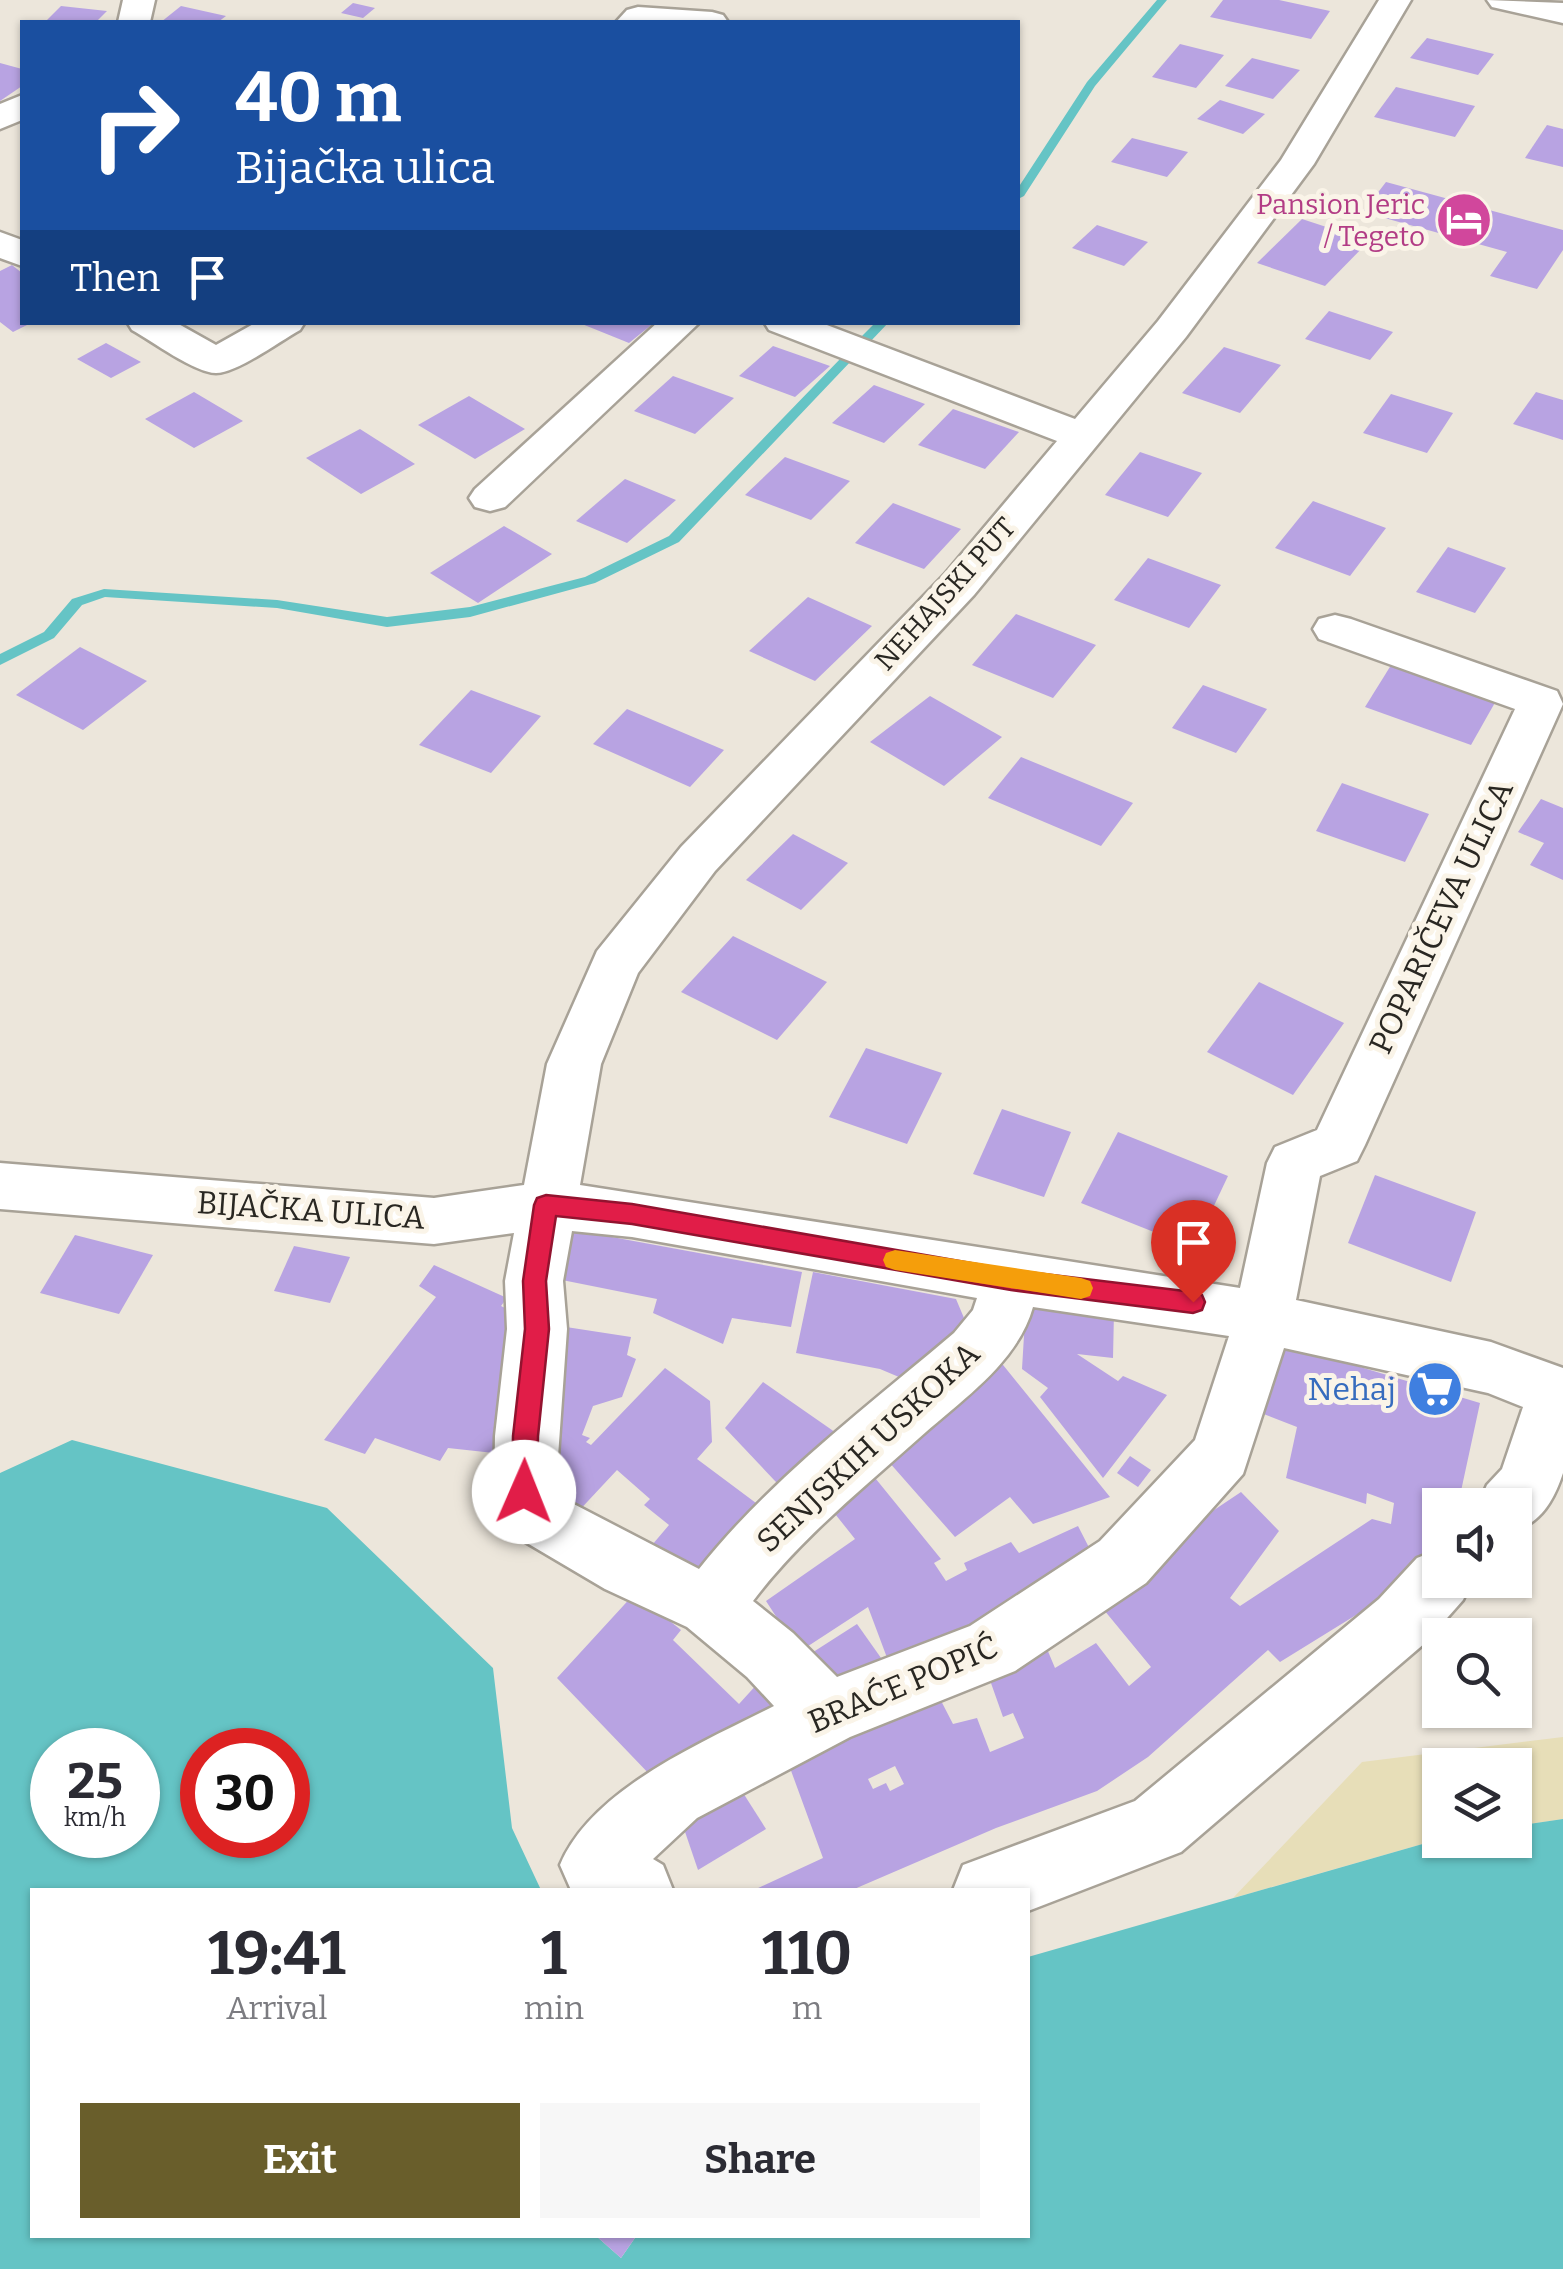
<!DOCTYPE html>
<html lang="en">
<head>
<meta charset="utf-8">
<style>
	body { margin:0; font-family:Bitter,serif; background:#f7f7f7; color:#2b2b33; height:100vh; display:flex; flex-direction:column; font-size:38px; white-space:nowrap }
	* { box-sizing:border-box; margin:0 }
	p { font-size:32px; color:#7c7c81 }
	.icon { flex:none; width:55px; height:55px; fill:none; stroke:currentColor; stroke-width:2; stroke-linecap:round; stroke-linejoin:round }
	.map { position:relative; flex:1; overflow:hidden }
	.details { position:absolute; left:30px; top:1888px; width:1000px; height:350px; display:flex; flex-direction:column; background:#fff; border-radius:0px; box-shadow:0 2px 8px #0004 }
	.details>* { flex:none }
	.hud { position:absolute; left:20px; top:20px; width:1000px; height:305px; border-radius:0px; box-shadow:0 2px 8px #0004; background:#1a4fa0; color:#fff; overflow:hidden }
	.fabs { position:absolute; left:1422px; top:1488px; display:grid; gap:20px }
	.fabs a { display:grid; place-items:center; width:110px; height:110px; border-radius:0px; background:#fff; box-shadow:0 2px 8px #0004; font-size:50px }
	.speed { position:absolute; left:30px; top:1728px; display:flex; gap:20px; font-size:50px; font-weight:700; text-align:center }
	.speed>* { display:grid; place-content:center; width:130px; height:130px; border-radius:50%; background:#fff; box-shadow:0 2px 8px #0004; line-height:1 }
	.speed small { font-size:25px; font-weight:400 }
	.speed .limit { border:15px solid #d22; background:#fff; color:#111 }
	.pin { position:absolute; display:grid; place-items:center; width:85px; height:85px; color:#fff; margin:-102px -42px; border-radius:50% 50% 50% 0; rotate:-45deg; box-shadow:0 0 10px #0007 }
	.pin .icon { rotate:45deg }
	.me { position:absolute; width:110px; margin:-55px; rotate:1deg; stroke-linejoin:round; filter:drop-shadow(0 0 8px #0008) }
	.turn { display:flex; align-items:center; gap:35px; height:210px; padding:0 50px; font-size:45px }
	.turn .icon { width:130px; height:130px; stroke-width:2.5 }
	.turn b { display:block; font-size:70px; line-height:85px }
	.then { display:flex; align-items:center; height:95px; padding:0 50px; background:#0003; gap:20px; font-size:38px }
	.eta { display:flex; justify-content:space-evenly; align-items:center; height:170px; text-align:center }
	.eta b { font-size:60px; font-weight:700; line-height:70px }
	.primary-button { display:flex; gap:20px; margin-top:auto; padding:20px 50px }
	.primary-button a { flex:1; height:115px; border-radius:0px; background:#695e2b; color:#fff; font-size:40px; font-weight:700; line-height:115px; text-align:center }
	.primary-button a+a { background:#f7f7f7; color:#2b2b33 }
	.map>svg:first-child { display:block }
</style>
</head>
<body>
<div class="map">
<svg width="1563" height="2269" viewBox="0 0 1563 2269">
	<rect width="100%" height="100%" fill="#ece6db"/>
	<polygon fill="#e7deb8" points="1563,1737 1563,1819 1515,1826 1515,1765 1440,1765 1440,1839 1233,1898 1362,1762"/>
	<path fill="#65c4c5" fill-rule="evenodd" d="M72 1440 327 1508 493 1668 512 1828 541 1890H32V2235H595L621 2258 637 2235H1028V1957L1440 1839 1515 1840V1826L1563 1819V2269H0V1473ZM52 1750H138V1835H52ZM202 1750H288V1835H202Z"/>
	<g fill="none" stroke-linecap="round" stroke-linejoin="round">
		<g fill="#65c4c5" fill-rule="evenodd">
			<polygon points="1157,0 1167,0 1095,86 1024,196 1018,199 1018,188 1087,82"/>
			<polygon points="876,322 889,322 869,343 861,343 861,337"/>
			<polygon points="842,357 852,360 679,542 595,583 470,617 387,627 277,608 105,597 82,605 54,638 0,665 0,654 44,632 72,599 104,589 277,600 387,617 470,607 585,577 669,536"/>
		</g>
	</g>
	<g fill="#b8a3e2" fill-rule="evenodd">
		<polygon points="1223,0 1279,0 1330,11 1311,39 1210,17"/>
		<polygon points="353,3 375,8 363,18 341,13"/>
		<polygon points="61,6 107,11 96,22 45,22"/>
		<polygon points="181,6 226,16 218,22 161,22"/>
		<polygon points="1427,38 1494,54 1478,75 1410,58"/>
		<polygon points="1180,44 1224,55 1196,88 1152,77"/>
		<polygon points="1252,58 1300,70 1273,99 1225,86"/>
		<polygon points="0,63 22,69 22,86 0,101"/>
		<polygon points="1396,87 1475,106 1455,137 1374,117"/>
		<polygon points="1220,100 1265,114 1243,134 1197,119"/>
		<polygon points="1547,125 1563,129 1563,167 1525,158"/>
		<polygon points="1132,138 1188,152 1167,177 1111,162"/>
		<polygon points="1386,182 1563,230 1563,250 1537,289 1490,276 1507,252 1363,212"/>
		<polygon points="1302,219 1369,241 1325,286 1257,263"/>
		<polygon points="1097,225 1148,242 1124,266 1072,248"/>
		<polygon points="12,265 22,273 22,322 33,322 13,332 0,322 0,271"/>
		<polygon points="1329,311 1393,332 1370,360 1305,339"/>
		<polygon points="577,322 655,322 629,343"/>
		<polygon points="106,343 141,362 111,378 77,359"/>
		<polygon points="773,346 830,366 795,397 739,376"/>
		<polygon points="1224,347 1281,365 1240,413 1182,393"/>
		<polygon points="673,376 734,398 695,434 634,411"/>
		<polygon points="874,385 925,404 884,443 832,423"/>
		<polygon points="194,392 243,421 194,448 145,419"/>
		<polygon points="1536,392 1563,400 1563,440 1513,424"/>
		<polygon points="1391,394 1453,413 1427,453 1363,433"/>
		<polygon points="469,396 525,429 475,459 418,425"/>
		<polygon points="953,409 1019,432 985,469 918,445"/>
		<polygon points="360,429 415,464 361,494 306,458"/>
		<polygon points="1140,452 1202,473 1168,517 1105,495"/>
		<polygon points="785,457 850,481 811,520 745,495"/>
		<polygon points="625,479 676,500 627,543 576,521"/>
		<polygon points="1313,501 1386,528 1350,576 1275,548"/>
		<polygon points="893,503 961,529 924,569 855,543"/>
		<polygon points="504,526 552,554 478,603 430,573"/>
		<polygon points="1448,547 1506,568 1475,613 1416,592"/>
		<polygon points="1148,558 1221,585 1189,628 1114,600"/>
		<polygon points="808,597 872,626 815,681 749,651"/>
		<polygon points="1016,614 1096,645 1053,698 972,665"/>
		<polygon points="80,647 147,681 83,730 16,695"/>
		<polygon points="1393,662 1497,699 1471,745 1365,707"/>
		<polygon points="1203,685 1267,709 1236,753 1172,728"/>
		<polygon points="471,690 541,716 491,773 419,745"/>
		<polygon points="930,696 1002,737 944,786 870,742"/>
		<polygon points="627,709 724,750 690,787 593,744"/>
		<polygon points="1021,757 1133,803 1101,846 988,798"/>
		<polygon points="1342,783 1429,814 1405,862 1316,831"/>
		<polygon points="1541,799 1563,808 1563,880 1530,865 1544,843 1518,832"/>
		<polygon points="793,834 848,863 801,910 746,880"/>
		<polygon points="733,936 827,982 777,1040 681,992"/>
		<polygon points="1259,982 1344,1023 1293,1095 1207,1052"/>
		<polygon points="866,1048 942,1073 907,1144 829,1117"/>
		<polygon points="1002,1109 1071,1132 1044,1197 973,1174"/>
		<polygon points="1118,1132 1228,1176 1194,1248 1081,1203"/>
		<polygon points="1375,1175 1476,1212 1451,1282 1348,1243"/>
		<polygon points="563,1228 802,1272 791,1327 732,1318 723,1344 653,1313 657,1299 547,1277"/>
		<polygon points="75,1235 153,1255 119,1314 40,1293"/>
		<polygon points="294,1246 350,1257 330,1303 274,1291"/>
		<polygon points="434,1265 507,1298 501,1306 527,1319 503,1454 448,1448 440,1461 375,1438 365,1454 324,1440 436,1297 419,1286"/>
		<polygon points="813,1272 956,1299 972,1337 925,1388 880,1369 796,1353"/>
		<polygon points="1026,1302 1114,1312 1113,1358 1077,1354 1118,1381 1123,1376 1167,1395 1103,1478 1040,1397 1048,1388 1022,1369"/>
		<polygon points="566,1327 631,1337 627,1355 636,1359 622,1397 593,1406 582,1435 590,1438 586,1442 591,1445 665,1368 710,1401 712,1442 697,1459 772,1515 707,1588 641,1558 669,1525 644,1505 650,1499 617,1470 574,1516 542,1490"/>
		<path d="M1277 1342 1480 1403 1458 1505H1440V1544L1432 1555 1369 1607 1280 1662 1268 1650 1148 1757 1097 1791 996 1828 852 1890H754L823 1858 786 1757 937 1693 953 1724 977 1718 990 1752 1024 1738 1013 1713 1003 1717 986 1669 1042 1637 1055 1668 1096 1643 1129 1686 1151 1667 1090 1593 1241 1492 1279 1531 1230 1598 1240 1606 1372 1519 1391 1524 1394 1503 1367 1493 1366 1504 1286 1478 1297 1427 1256 1411ZM895 1766 904 1784 890 1791 886 1783 873 1789 868 1779Z"/>
		<polygon points="995,1355 1110,1497 1033,1524 1010,1497 955,1537 881,1453"/>
		<polygon points="763,1382 852,1444 794,1501 725,1428"/>
		<polygon points="1130,1456 1151,1470 1138,1487 1117,1473"/>
		<polygon points="867,1468 941,1559 934,1563 946,1581 967,1570 964,1563 1011,1542 1019,1553 1078,1526 1100,1569 892,1671 868,1607 799,1652 766,1601 855,1539 824,1500"/>
		<polygon points="635,1593 681,1630 673,1640 739,1704 759,1682 785,1703 654,1779 557,1678"/>
		<polygon points="857,1624 886,1665 836,1697 807,1656"/>
		<polygon points="731,1774 766,1829 698,1870 681,1820"/>
		<polygon points="595,2235 637,2235 621,2258"/>
	</g>
	<g fill="none" stroke-linecap="round" stroke-linejoin="round">
		<g stroke="#a8a297" stroke-width="5">
			<g id="minor">
				<polygon points="123,0 155,0 150,22 118,22"/>
				<path d="M1379 0H1411L1314 164 1186 337 974 595 715 871 638 973 601 1064 580 1185 1240 1288 1267 1163 1275 1147 1317 1130 1515 709 1319 639 1313 629 1319 619 1335 615 1351 619 1557 691 1563 704 1365 1145 1357 1161 1320 1176 1296 1300 1491 1342 1563 1368V1473C1554 1500 1542 1521 1515 1531V1505H1478L1487 1485 1502 1469 1523 1407 1488 1393 1284 1348 1243 1474 1146 1583 1015 1671 850 1737 697 1818 653 1859 663 1865 673 1890H571L560 1865C592 1788 704 1742 774 1706L747 1677 687 1627 605 1589 522 1540 503 1512 494 1492 495 1436 507 1329 505 1281 514 1233 434 1244 0 1209V1163L434 1198 524 1185 547 1064 597 951 681 847 944 575 1057 441 769 330 764 322H819L1075 419 1158 321 1281 160ZM572 1231 632 1237 977 1298 973 1310 954 1333C867 1407 770 1479 699 1569L566 1500 556 1485 567 1329 563 1281ZM1033 1307 1229 1336 1195 1440 1100 1541 970 1626 837 1677 793 1633 753 1601C799 1540 862 1489 918 1439 960 1401 1017 1364 1033 1307Z"/>
				<polygon points="638,7 712,12 723,15 728,22 616,22 627,10"/>
				<polygon points="22,95 22,120 0,129 0,104"/>
				<polygon points="0,232 22,240 22,266 0,258"/>
				<path d="M127 322H175L216 345 257 322H305L300 330C280 341 237 373 216 373 195 373 152 341 132 330Z"/>
				<polygon points="658,322 700,322 505,507 490,511 475,507 469,498 475,489"/>
				<polygon points="1440,1549 1440,1580 1472,1580 1463,1600 1425,1643 1181,1852 1028,1911 1028,1890 953,1890 963,1865 1135,1801 1379,1599 1417,1558"/>
			</g>
		</g>
		<g stroke="#a8a297" stroke-width="5">
			<polygon id="major" points="1487,0 1563,3 1563,23 1492,7"/>
		</g>
		<use href="#minor" fill="#fff" fill-rule="evenodd"/>
		<use href="#major" fill="#fff" fill-rule="evenodd"/>
	</g>
	<polygon fill="#e11d48" stroke="#92132f" stroke-width="2.5" points="546,1195 632,1204 1011,1270 1193,1292 1202,1295 1205,1302 1202,1310 1193,1313 1011,1290 632,1224 556,1216 546,1281 549,1329 538,1436 537,1492 534,1501 524,1504 515,1501 512,1492 513,1436 525,1329 523,1281 534,1205 537,1198"/>
	<polygon fill="#f59e0b" points="895,1250 1081,1278 1090,1281 1093,1288 1090,1296 1081,1299 895,1270 886,1267 883,1260 886,1253"/>
	<defs>
		<g id="hotel-disc" transform="scale(2.875)"><circle r="9.5" fill="#d1479c" stroke="#faf4e8"/><path d="M-6-4.5h1.5V1H6V5H4.5V3h-9V5H-6ZM-4 0a1.8 1.8 0 1 1 3.6 0ZM.5 0V-2.5h3Q6-2.5 6 0Z" fill="#fff"/></g>
		<g id="supermarket-disc" transform="scale(2.875)"><circle r="9.5" fill="#3f7fe0" stroke="#faf4e8"/><path d="M-6-5.5h2.5l.6 2H6L4.5 2H-2.5L-4.4-4H-6ZM-1.5 3.2a1.3 1.3 0 1 0 .1 0ZM3 3.2a1.3 1.3 0 1 0 .1 0Z" fill="#fff"/></g>
	</defs>
	<g fill-rule="evenodd">
		<use href="#hotel-disc" x="1464" y="220"/>
		<use href="#supermarket-disc" x="1435" y="1389"/>
	</g>
	<g text-anchor="middle" dominant-baseline="central" stroke-width="10" stroke-linejoin="round" paint-order="stroke">
		<g font-size="28" fill="#b23c85" stroke="#faf4e8" text-anchor="end">
			<text x="1425" y="204">Pansion Jeric<tspan x="1425" dy="32">/ Tegeto</tspan></text>
		</g>
		<g font-size="28" fill="#292722" stroke="#faf4e8">
			<text transform="translate(945 594) rotate(-48)">NEHAJSKI PUT</text>
		</g>
		<g font-size="32" fill="#292722" stroke="#faf4e8">
			<text transform="translate(1441 917) rotate(-65)">POPARIČEVA ULICA</text>
			<text transform="translate(311 1210) rotate(4)">BIJAČKA ULICA</text>
			<text transform="translate(868 1447) rotate(-43)">SENJSKIH USKOKA</text>
			<text transform="translate(903 1684) rotate(-23)">BRAĆE POPIĆ</text>
		</g>
		<g font-size="32" fill="#366cbe" stroke="#faf4e8" text-anchor="end">
			<text x="1396" y="1389">Nehaj</text>
		</g>
	</g>
</svg>
<div class="fabs">
<a><svg class="icon" aria-label="sound" viewBox="0 0 24 24"><path d="M4 9h4l5-4v14l-5-4H4zM17 9q2 3 0 6"/></svg></a>
<a><svg class="icon" aria-label="search" viewBox="0 0 24 24"><circle cx="10" cy="10" r="6"/><path d="M15 15l6 6"/></svg></a>
<a><svg class="icon" aria-label="layers" viewBox="0 0 24 24"><path d="M12 4l9 5-9 5-9-5zM3 14l9 5 9-5"/></svg></a>
</div>
<div class="speed"><div>25<small>km/h</small></div><div class="limit">30</div></div>
<div class="pin" style="left:1193px;top:1302px;background:#d93025"><svg class="icon" aria-label="arrive" viewBox="0 0 24 24"><path d="M6 21V4h12l-3 4 3 4H6"/></svg></div>
<svg class="me" style="left:524px;top:1492px" viewBox="-20 -20 40 40"><circle r="19" fill="#fff"/><path d="M0-13L10 11 0 6-10 11z" fill="#e11d48"/></svg>
<div class="hud">
<div class="turn"><svg class="icon" aria-label="right" viewBox="0 0 24 24"><path d="M7 20v-9h11M14 6l5 5-5 5"/></svg><div><b>40 m</b>Bijačka ulica</div></div>
<div class="then">Then<svg class="icon" aria-label="arrive" viewBox="0 0 24 24"><path d="M6 21V4h12l-3 4 3 4H6"/></svg></div>
</div>
<section class="details">
<div class="eta">
<div><b>19:41</b><p>Arrival</p></div>
<div><b>1</b><p>min</p></div>
<div><b>110</b><p>m</p></div>
</div>
<div class="primary-button"><a>Exit</a><a>Share</a></div>
</section>
</div>
</body>
</html>
